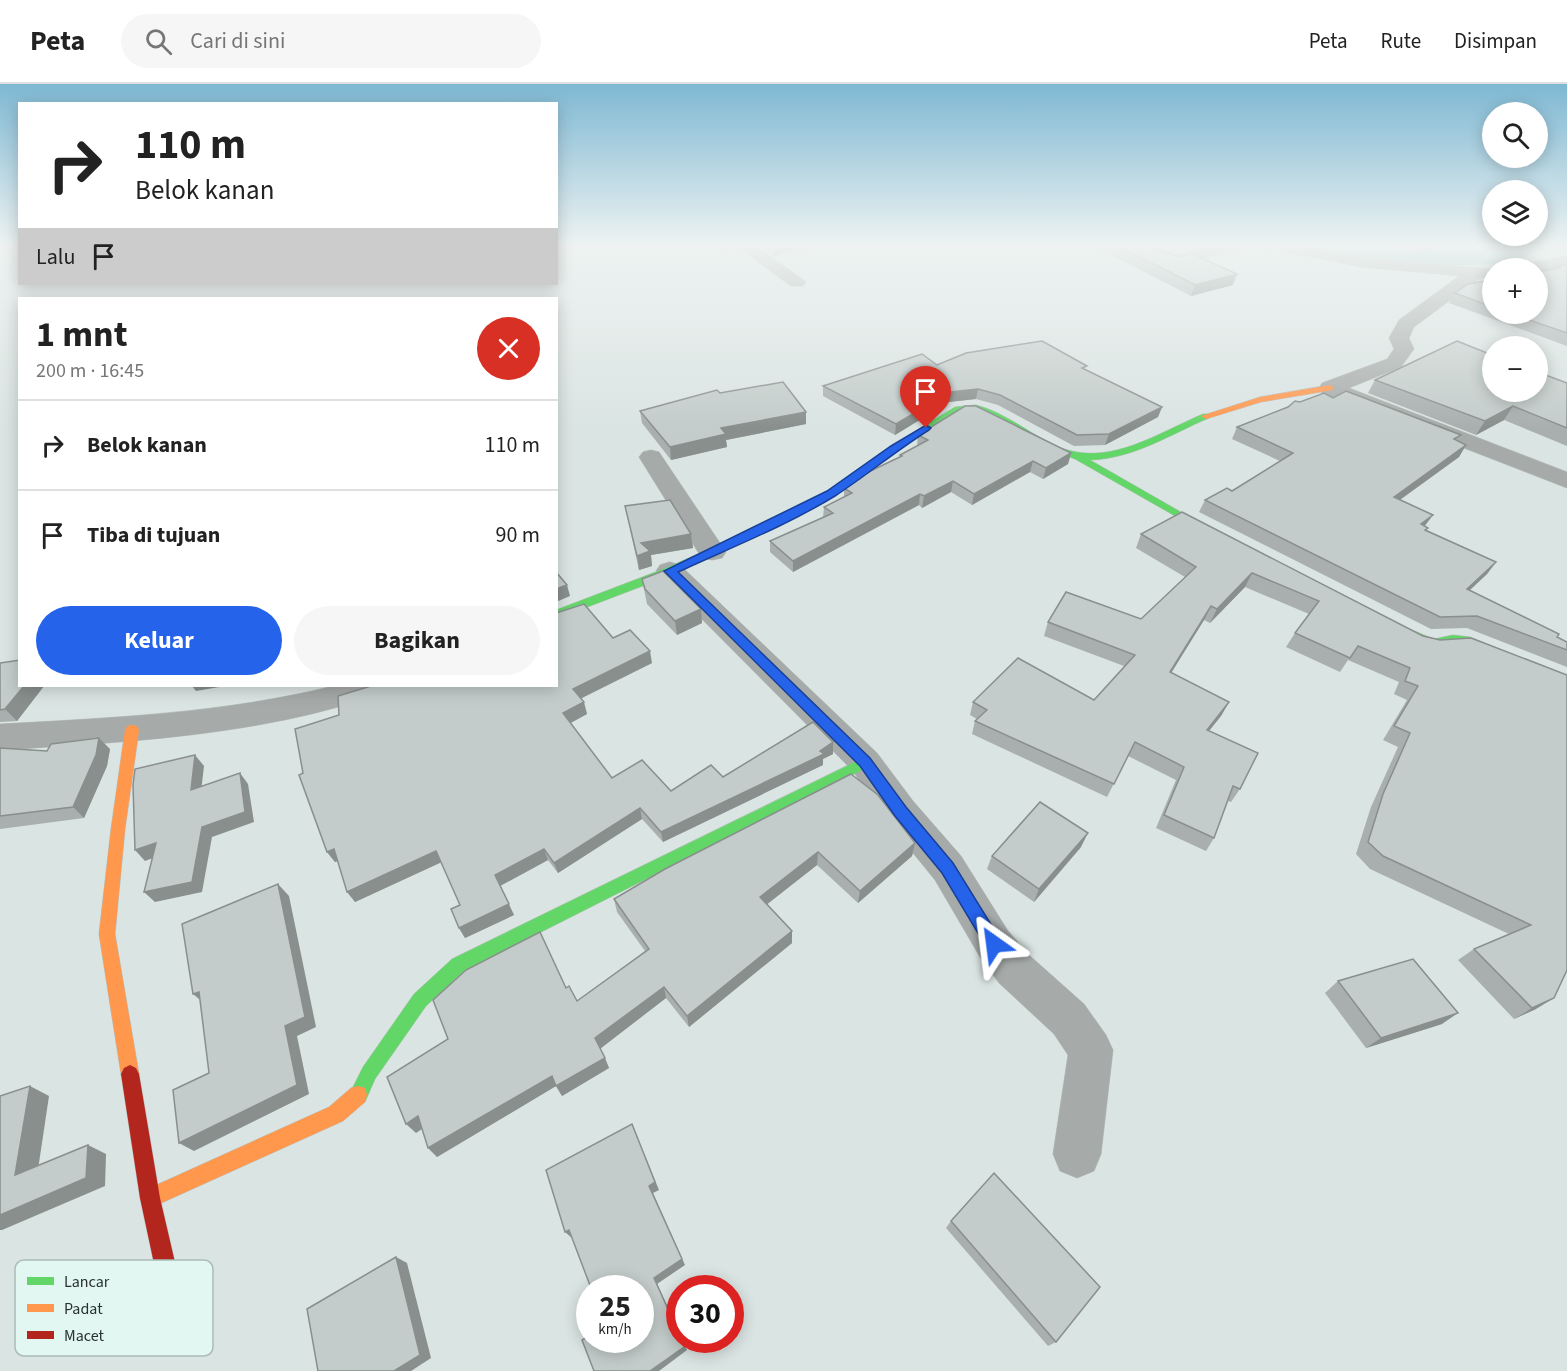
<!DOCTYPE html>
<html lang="id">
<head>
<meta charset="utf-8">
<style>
	body { margin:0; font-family:"Source Sans 3",sans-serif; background:#f6f6f6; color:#222; height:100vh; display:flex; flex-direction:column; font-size:22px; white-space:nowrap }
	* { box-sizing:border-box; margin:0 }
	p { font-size:20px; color:#767676 }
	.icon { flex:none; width:33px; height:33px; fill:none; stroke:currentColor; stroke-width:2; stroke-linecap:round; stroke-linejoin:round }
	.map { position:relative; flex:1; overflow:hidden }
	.sheet { position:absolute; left:18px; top:213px; width:540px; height:390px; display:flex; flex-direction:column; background:#fff; border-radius:0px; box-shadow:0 3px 15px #0003 }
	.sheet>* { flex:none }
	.banner { position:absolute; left:18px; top:18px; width:540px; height:183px; border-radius:0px; box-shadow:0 3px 15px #0003; background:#fff; color:#222; overflow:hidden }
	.tools { position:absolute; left:1482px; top:18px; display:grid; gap:12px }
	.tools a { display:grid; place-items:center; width:66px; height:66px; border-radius:50%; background:#fff; box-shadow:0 3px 15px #0003; font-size:30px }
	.speed { position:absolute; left:576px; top:1191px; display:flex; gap:12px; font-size:30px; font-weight:700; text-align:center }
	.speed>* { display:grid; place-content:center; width:78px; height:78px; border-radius:50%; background:#fff; box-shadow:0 3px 15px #0003; line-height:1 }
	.speed small { font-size:15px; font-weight:400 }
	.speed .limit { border:9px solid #d22; background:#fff; color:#111 }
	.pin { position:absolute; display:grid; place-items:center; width:51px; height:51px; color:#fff; margin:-62px -26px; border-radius:50% 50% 50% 0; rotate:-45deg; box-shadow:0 0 6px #0007 }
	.pin .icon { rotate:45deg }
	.me { position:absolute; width:66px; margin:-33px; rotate:329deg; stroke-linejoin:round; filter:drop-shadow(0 0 4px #0008) }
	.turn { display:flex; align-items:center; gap:21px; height:126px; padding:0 18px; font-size:27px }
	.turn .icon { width:78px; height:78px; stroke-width:2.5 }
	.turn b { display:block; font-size:42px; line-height:51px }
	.then { display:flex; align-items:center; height:57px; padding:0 18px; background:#0003; gap:12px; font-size:22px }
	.round { display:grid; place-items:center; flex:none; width:63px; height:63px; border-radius:32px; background:#f6f6f6 }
	.headline { display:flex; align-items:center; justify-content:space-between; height:102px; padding:0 18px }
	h1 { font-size:36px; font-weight:700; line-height:45px }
	.button { display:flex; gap:12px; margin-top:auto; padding:12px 18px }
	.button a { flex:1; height:69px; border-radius:36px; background:#2563eb; color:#fff; font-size:24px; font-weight:700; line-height:69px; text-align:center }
	.button a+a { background:#f6f6f6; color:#222 }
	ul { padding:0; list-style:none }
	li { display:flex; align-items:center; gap:18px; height:90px; padding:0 18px; border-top:2px solid #e0e0e0 }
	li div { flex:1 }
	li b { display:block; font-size:22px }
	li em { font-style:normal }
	header { display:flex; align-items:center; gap:36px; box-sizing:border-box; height:84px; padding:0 30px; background:#fff; border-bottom:2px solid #e0e0e0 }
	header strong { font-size:28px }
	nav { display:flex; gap:33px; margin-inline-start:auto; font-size:21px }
	.search { width:420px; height:54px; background:#f6f6f6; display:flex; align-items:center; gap:15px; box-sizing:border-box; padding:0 21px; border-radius:33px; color:#767676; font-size:22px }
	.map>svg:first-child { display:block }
</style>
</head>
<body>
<header>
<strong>Peta</strong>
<div class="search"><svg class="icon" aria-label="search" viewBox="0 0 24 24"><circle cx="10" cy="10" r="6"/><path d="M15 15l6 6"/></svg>Cari di sini</div>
<nav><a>Peta</a><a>Rute</a><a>Disimpan</a></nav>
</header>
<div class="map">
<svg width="1567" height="1287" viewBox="0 0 1567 1287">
	<rect width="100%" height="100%" fill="#dae4e2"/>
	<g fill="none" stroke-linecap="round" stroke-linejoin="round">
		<polygon fill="#80bfb3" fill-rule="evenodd" points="1294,163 1540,163 1535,170 1494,180 1414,183 1310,173 1299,170"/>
		<g stroke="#b7bfbd" stroke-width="1">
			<g id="street">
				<polygon points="738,163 758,163 806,198 803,202 791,202"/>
				<polygon points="1132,163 1157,163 1177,171 1206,163 1236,163 1234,167 1176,181 1134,167"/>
				<polygon points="1279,163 1314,163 1361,173 1491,185 1491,193 1480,194 1414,243 1409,254 1414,265 1401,283 1349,304 1567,388 1567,404 1322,309 1319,304 1322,299 1387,275 1394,265 1389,254 1399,236 1459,192 1361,183 1287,168"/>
				<polygon points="1567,172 1567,182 1538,188 1538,184 1521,184 1524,180"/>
				<polygon points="651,366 659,368 726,468 722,474 712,476 702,474 698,468 639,373 643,368"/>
				<polygon points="670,478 680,481 877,669 913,717 961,772 1008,847 1029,871 1084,920 1106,951 1113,966 1101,1070 1094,1087 1077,1094 1060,1087 1053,1070 1068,971 1054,950 999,899 980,873 935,796 887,737 853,687 660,493 656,487 660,481"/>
				<path d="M333 602H385L380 610C259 652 127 658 0 666V640C111 634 225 629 333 602Z"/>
			</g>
		</g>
		<g stroke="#b7bfbd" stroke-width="1">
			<g id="fast">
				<path d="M976 321C1003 328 1025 346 1050 359 1104 387 1153 351 1203 330H1209V334C1171 350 1133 375 1090 376L1221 451 1216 454 1212 453 1075 375 1043 363 986 330 975 327 960 328 897 366 835 412 767 447 674 490 556 535V526L666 484 759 443 827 408 891 362 955 323Z"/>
				<polygon points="1404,543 1434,555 1453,551 1470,553 1567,592 1567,602 1464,560 1453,559 1433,563 1400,550 1398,547 1400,544"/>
				<polygon points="865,673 870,674 872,678 870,682 464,887 426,922 375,995 365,1018 358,1020 351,1018 349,1011 363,983 414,910 452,875"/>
			</g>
		</g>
		<g stroke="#b7bfbd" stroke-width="1">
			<g id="slow">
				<polygon points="1330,301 1334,304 1333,306 1261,318 1206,335 1201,332 1260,313"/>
				<polygon points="132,641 137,642 139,646 125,745 115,850 139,990 136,996 130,999 124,996 121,990 99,850 111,745 125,646 127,642"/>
				<polygon points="358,1002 365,1004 367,1011 365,1018 343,1037 157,1121 150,1124 143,1121 140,1114 143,1107 329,1023 351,1004"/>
			</g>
		</g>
		<g stroke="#b7bfbd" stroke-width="1">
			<polygon id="jam" points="130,981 136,984 139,990 160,1114 184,1217 181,1225 173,1228 165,1225 162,1217 140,1114 121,990 124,984"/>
		</g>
		<use href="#street" fill="#a6aaa9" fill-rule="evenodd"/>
		<use href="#fast" fill="#63d668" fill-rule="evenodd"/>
		<use href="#slow" fill="#ff974d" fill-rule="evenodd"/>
		<use href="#jam" fill="#b3261e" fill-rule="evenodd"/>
	</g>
	<g fill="#a8afae">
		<polygon points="762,163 806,163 774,172"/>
		<polygon points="1096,163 1150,163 1233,201 1191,212"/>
		<polygon points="1396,163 1438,163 1424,170"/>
		<polygon points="1487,163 1500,163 1494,167"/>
		<polygon points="1567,180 1567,262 1449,219 1455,209 1492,196 1492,230 1538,230 1557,185 1558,183"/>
		<polygon points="937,281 1086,286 1162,323 1158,333 1105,361 1074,362 998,321 976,315 949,318 895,351 823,312 823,302"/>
		<polygon points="1375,296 1567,299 1567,362 1504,336 1476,351 1368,309"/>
		<polygon points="720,309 806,328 806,340 726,356 727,363 671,376 642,339 640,327"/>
		<polygon points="1333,314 1461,351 1458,357 1466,361 1459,373 1400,416 1425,442 1426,446 1496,478 1487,490 1470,506 1567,558 1567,583 1467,544 1431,545 1199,428 1205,416 1232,407 1280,377 1232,355 1237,343 1300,318"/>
		<polygon points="918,351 1071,369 1068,380 1043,395 1030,388 972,421 951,408 922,424 919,421 793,488 770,468 770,457 823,434 824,423 844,413 844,404 900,373 900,371 917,362"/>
		<polygon points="625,422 691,450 693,464 651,471 652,482 639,486"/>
		<polygon points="1182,428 1423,552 1567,591 1536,925 1514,935 1458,876 1474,865 1509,850 1370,785 1356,770 1371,723 1398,663 1383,656 1407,616 1394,610 1399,598 1348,576 1340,588 1286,563 1295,549 1309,530 1245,503 1210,539 1204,536 1171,589 1229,618 1221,632 1209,647 1240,705 1231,718 1228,717 1214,754 1206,767 1156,744 1176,696 1128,672 1107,713 972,650 975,637 977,635 970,631 973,618 1094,616 1124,582 1044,552 1048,538 1141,535 1185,493 1136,464 1141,450"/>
		<polygon points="642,495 701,525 702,539 677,551 647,520"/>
		<polygon points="613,554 652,579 581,614 587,630 570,639 612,694 671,707 723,693 833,658 833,670 823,675 823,681 663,758 642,735 558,789 548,776 500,802 514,831 465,854 459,844 460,821 441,778 355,818 338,777 335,778 327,768 303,689 339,631"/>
		<polygon points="0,579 20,602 44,602 17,637 0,638"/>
		<polygon points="0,664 47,667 110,665 107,682 84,734 0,745"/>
		<polygon points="851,690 915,759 912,772 858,819 817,781 767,820 792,847 792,859 689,943 666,914 600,964 609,984 562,1012 556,1002 437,1073 422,1045 416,1049 448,955 566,904 577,917 645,867 617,828 614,815"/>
		<polygon points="1081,763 1034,818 987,785 992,772"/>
		<polygon points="1338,897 1442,940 1366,964 1325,909"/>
		<polygon points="951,1137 1056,1258 1048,1262 946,1144"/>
	</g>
	<g fill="#888f8d">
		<polygon points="720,163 730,163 720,167"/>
		<polygon points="776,163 806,163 774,172 774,164"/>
		<polygon points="1429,163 1438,163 1424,170 1427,164"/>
		<polygon points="1237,190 1233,201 1191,212 1195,201"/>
		<polygon points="978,305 976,315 949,318 895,351 896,340 950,308"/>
		<polygon points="1513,322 1504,336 1476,351 1485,337"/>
		<polygon points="1162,323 1158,333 1105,361 1109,350"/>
		<polygon points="806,328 806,340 726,356 727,363 671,376 670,363 721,344"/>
		<polygon points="1466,361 1459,373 1387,425 1394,413"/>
		<polygon points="1071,369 1068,380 1043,395 1046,384"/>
		<polygon points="1033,377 1030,388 972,421 974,410"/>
		<polygon points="953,397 951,408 922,424 924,412"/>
		<polygon points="920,410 919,421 793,488 793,477"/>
		<polygon points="1433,431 1424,443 1421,440"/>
		<polygon points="691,450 693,464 651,471 652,482 639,486 637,472 641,459"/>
		<polygon points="1496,478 1487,490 1458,517 1467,505"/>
		<polygon points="1252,489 1245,503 1210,539 1217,525"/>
		<polygon points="567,501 570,512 556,518 556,505"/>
		<polygon points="1211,522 1204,536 1163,602 1170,588"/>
		<polygon points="701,525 702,539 677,551 675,537"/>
		<polygon points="650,567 652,579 576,617 573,605"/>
		<polygon points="24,602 44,602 17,637 5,625"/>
		<polygon points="192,602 225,602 196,607"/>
		<polygon points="584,618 587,630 567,641 563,629"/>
		<polygon points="1229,618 1221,632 1199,659 1207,646"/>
		<polygon points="99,654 110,665 107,682 84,734 73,723"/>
		<polygon points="833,658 833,670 823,675 823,681 663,758 661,748 820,667"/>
		<polygon points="195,671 204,682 200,716 191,706"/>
		<polygon points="240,689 248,700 254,738 212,753 202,808 155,818 144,808 202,743"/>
		<polygon points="640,724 642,735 558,789 554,779"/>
		<polygon points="1088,749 1081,763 1034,818 1039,805"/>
		<polygon points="156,759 166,769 145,777 135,766"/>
		<polygon points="915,759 912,772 858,819 860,807"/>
		<polygon points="334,765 342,775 335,778 327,768"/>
		<polygon points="544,765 548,776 500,802 514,831 465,854 459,844 495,791"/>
		<polygon points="436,767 442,778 355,818 347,808"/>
		<polygon points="818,768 817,781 761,825 760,813"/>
		<polygon points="278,800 289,812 316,943 297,952 309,1010 194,1067 179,1059 285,942"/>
		<polygon points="792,847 792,859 689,943 687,932"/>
		<polygon points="664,903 666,914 600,965 595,954"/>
		<polygon points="199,908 206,921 193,910"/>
		<polygon points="1554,914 1536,925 1514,935 1532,924"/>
		<polygon points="1458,929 1442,940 1366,964 1381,954"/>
		<polygon points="605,974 609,984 562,1012 556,1002 437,1073 428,1064 552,992"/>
		<polygon points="30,1002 49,1012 36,1099 15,1091"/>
		<polygon points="418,1032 427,1041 416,1049 406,1040"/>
		<polygon points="632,1040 659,1106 653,1109 685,1181 657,1200 680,1249 680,1252 654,1194 649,1102"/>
		<polygon points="88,1061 106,1070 105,1102 2,1146 0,1146 0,1131"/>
		<polygon points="569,1146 572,1154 565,1148"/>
		<polygon points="396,1173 407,1179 431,1274 411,1287 394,1287"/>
		<polygon points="681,1256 682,1256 687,1266 659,1287 650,1287"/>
	</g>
	<g fill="#c3ccca" stroke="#888f8d" stroke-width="1.5">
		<polygon points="1120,163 1150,163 1179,173 1193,170 1237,190 1195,201"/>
		<polygon points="1567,180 1567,249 1512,230 1538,230 1538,188 1560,184 1558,183"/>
		<polygon points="1492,196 1492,223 1455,209 1468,200"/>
		<polygon points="1042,257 1087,282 1082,284 1162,323 1109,350 1077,351 1000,311 978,305 950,308 896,340 823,302 922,270 937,281 966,269"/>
		<polygon points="1457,257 1492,271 1492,308 1538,308 1538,288 1567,299 1567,344 1513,322 1485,337 1375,296"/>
		<polygon points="783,298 806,328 721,344 726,350 670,363 640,327 717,306 720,309"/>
		<polygon points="1346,307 1461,351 1454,355 1466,361 1394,413 1433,431 1421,440 1428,444 1425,446 1496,478 1467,505 1559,550 1557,553 1567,558 1567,566 1477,532 1440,533 1205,416 1227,404 1232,407 1293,369 1237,343 1288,323 1295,317 1300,318 1324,309 1333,314"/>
		<polygon points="965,322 976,322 1071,369 1046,384 1033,377 974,410 953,397 924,412 920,410 793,477 770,457 833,429 824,423 852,409 844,404 860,392 902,372 900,371 928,356 918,351"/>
		<polygon points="670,416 691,450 641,459 650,467 637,472 625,422"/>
		<polygon points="1182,428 1423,552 1440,556 1471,554 1567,591 1567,886 1554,914 1532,924 1474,865 1531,841 1383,772 1368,758 1383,710 1410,649 1394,642 1418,602 1405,597 1410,584 1358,562 1350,574 1295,549 1319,517 1252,489 1217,525 1211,522 1170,588 1229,618 1207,646 1258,669 1240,705 1233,702 1214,754 1164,731 1184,683 1135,658 1114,700 975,637 987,626 973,618 1018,574 1094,616 1135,571 1048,538 1066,508 1141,535 1196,483 1141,450"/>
		<polygon points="663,487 701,525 675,537 645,505 642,495"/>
		<polygon points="556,488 567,501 556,505"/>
		<polygon points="584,520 613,554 630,546 650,567 573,605 584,618 563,629 612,694 642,676 671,707 711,681 723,693 813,638 833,658 820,667 824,670 661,748 640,724 554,779 544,765 495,791 509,820 459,844 451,825 460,821 436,767 347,808 334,765 327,768 299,691 303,689 295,645 339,631 338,612 371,602 556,602 556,529"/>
		<polygon points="20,576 20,602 24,602 5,625 0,626 0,579"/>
		<polygon points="99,654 96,671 73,723 0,732 0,664 47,667 51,660"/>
		<polygon points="195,671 191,706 240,689 245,728 202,743 192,798 144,808 156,759 135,766 133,701 135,685"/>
		<polygon points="851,690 878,711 915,759 860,807 818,768 760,813 792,847 687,932 664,903 595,954 605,974 556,1002 552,992 428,1064 418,1032 406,1040 387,993 448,955 433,916 466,886 540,848 566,904 569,902 577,917 649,865 614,815 665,785"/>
		<polygon points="1040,718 1088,749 1039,805 992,772"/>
		<polygon points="278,800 305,933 285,942 297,1001 179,1059 173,1006 209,989 199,908 193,910 182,840"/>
		<polygon points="1413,875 1458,929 1381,954 1338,897"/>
		<polygon points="30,1002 15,1091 88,1061 86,1094 0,1131 0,1012"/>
		<polygon points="632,1040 655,1098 649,1102 682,1175 654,1194 680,1252 680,1256 681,1256 684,1263 650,1287 594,1287 582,1256 590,1251 590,1256 640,1256 640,1204 591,1204 569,1146 565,1148 546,1086"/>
		<polygon points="994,1089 1100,1203 1056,1258 951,1137"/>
		<polygon points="396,1173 420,1271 394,1287 318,1287 307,1225"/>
	</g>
	<linearGradient id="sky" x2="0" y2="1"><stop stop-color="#7eb8d3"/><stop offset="0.47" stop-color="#eef3f2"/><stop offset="1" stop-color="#eef3f2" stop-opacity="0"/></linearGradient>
	<rect width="1567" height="344" fill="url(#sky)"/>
	<path fill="#2563eb" stroke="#184099" stroke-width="1.5" d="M926 341 931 344 929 346C897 366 867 391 835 412 786 442 730 464 678 488L870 674 906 723 953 779 1000 855 1003 860 1000 866 994 868 988 866 942 789 895 732 860 682 664 487 827 407 891 362Z"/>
	<rect x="15" y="1176" width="198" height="96" rx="9" fill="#e2f7f2" stroke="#aabcb8" stroke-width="1.5"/>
	<rect x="27" y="1193" width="27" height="8" fill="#63d668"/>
	<rect x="27" y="1220" width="27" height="8" fill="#ff974d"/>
	<rect x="27" y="1247" width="27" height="8" fill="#b3261e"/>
	<g font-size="16" fill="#29312f">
		<text x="64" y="1203">Lancar</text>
		<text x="64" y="1230">Padat</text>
		<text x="64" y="1257">Macet</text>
	</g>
</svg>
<div class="tools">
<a><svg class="icon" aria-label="search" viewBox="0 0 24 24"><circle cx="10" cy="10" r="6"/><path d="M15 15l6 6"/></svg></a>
<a><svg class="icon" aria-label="layers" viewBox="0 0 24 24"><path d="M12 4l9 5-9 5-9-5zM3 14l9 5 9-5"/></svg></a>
<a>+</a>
<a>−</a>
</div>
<div class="speed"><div>25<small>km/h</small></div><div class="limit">30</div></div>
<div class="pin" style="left:926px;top:344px;background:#d93025"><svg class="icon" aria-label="arrive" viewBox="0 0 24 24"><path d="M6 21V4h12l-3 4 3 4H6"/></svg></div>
<svg class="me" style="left:994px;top:860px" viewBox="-20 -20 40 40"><path d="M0-17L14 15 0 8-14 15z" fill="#2563eb" stroke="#fff" stroke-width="4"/></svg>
<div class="banner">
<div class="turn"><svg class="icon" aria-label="right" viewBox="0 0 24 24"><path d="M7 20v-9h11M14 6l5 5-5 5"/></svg><div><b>110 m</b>Belok kanan</div></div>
<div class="then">Lalu<svg class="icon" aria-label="arrive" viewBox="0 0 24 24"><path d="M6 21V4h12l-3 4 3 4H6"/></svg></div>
</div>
<section class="sheet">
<div class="headline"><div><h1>1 mnt</h1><p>200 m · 16:45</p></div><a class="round" style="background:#d93025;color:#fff"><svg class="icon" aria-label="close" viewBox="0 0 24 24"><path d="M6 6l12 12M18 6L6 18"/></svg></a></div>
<ul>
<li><svg class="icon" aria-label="right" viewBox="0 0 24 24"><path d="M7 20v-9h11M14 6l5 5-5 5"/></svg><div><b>Belok kanan</b></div><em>110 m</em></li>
<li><svg class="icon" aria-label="arrive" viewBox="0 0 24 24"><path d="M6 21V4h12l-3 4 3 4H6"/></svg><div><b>Tiba di tujuan</b></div><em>90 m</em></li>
</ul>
<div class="button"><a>Keluar</a><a>Bagikan</a></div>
</section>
</div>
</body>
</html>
